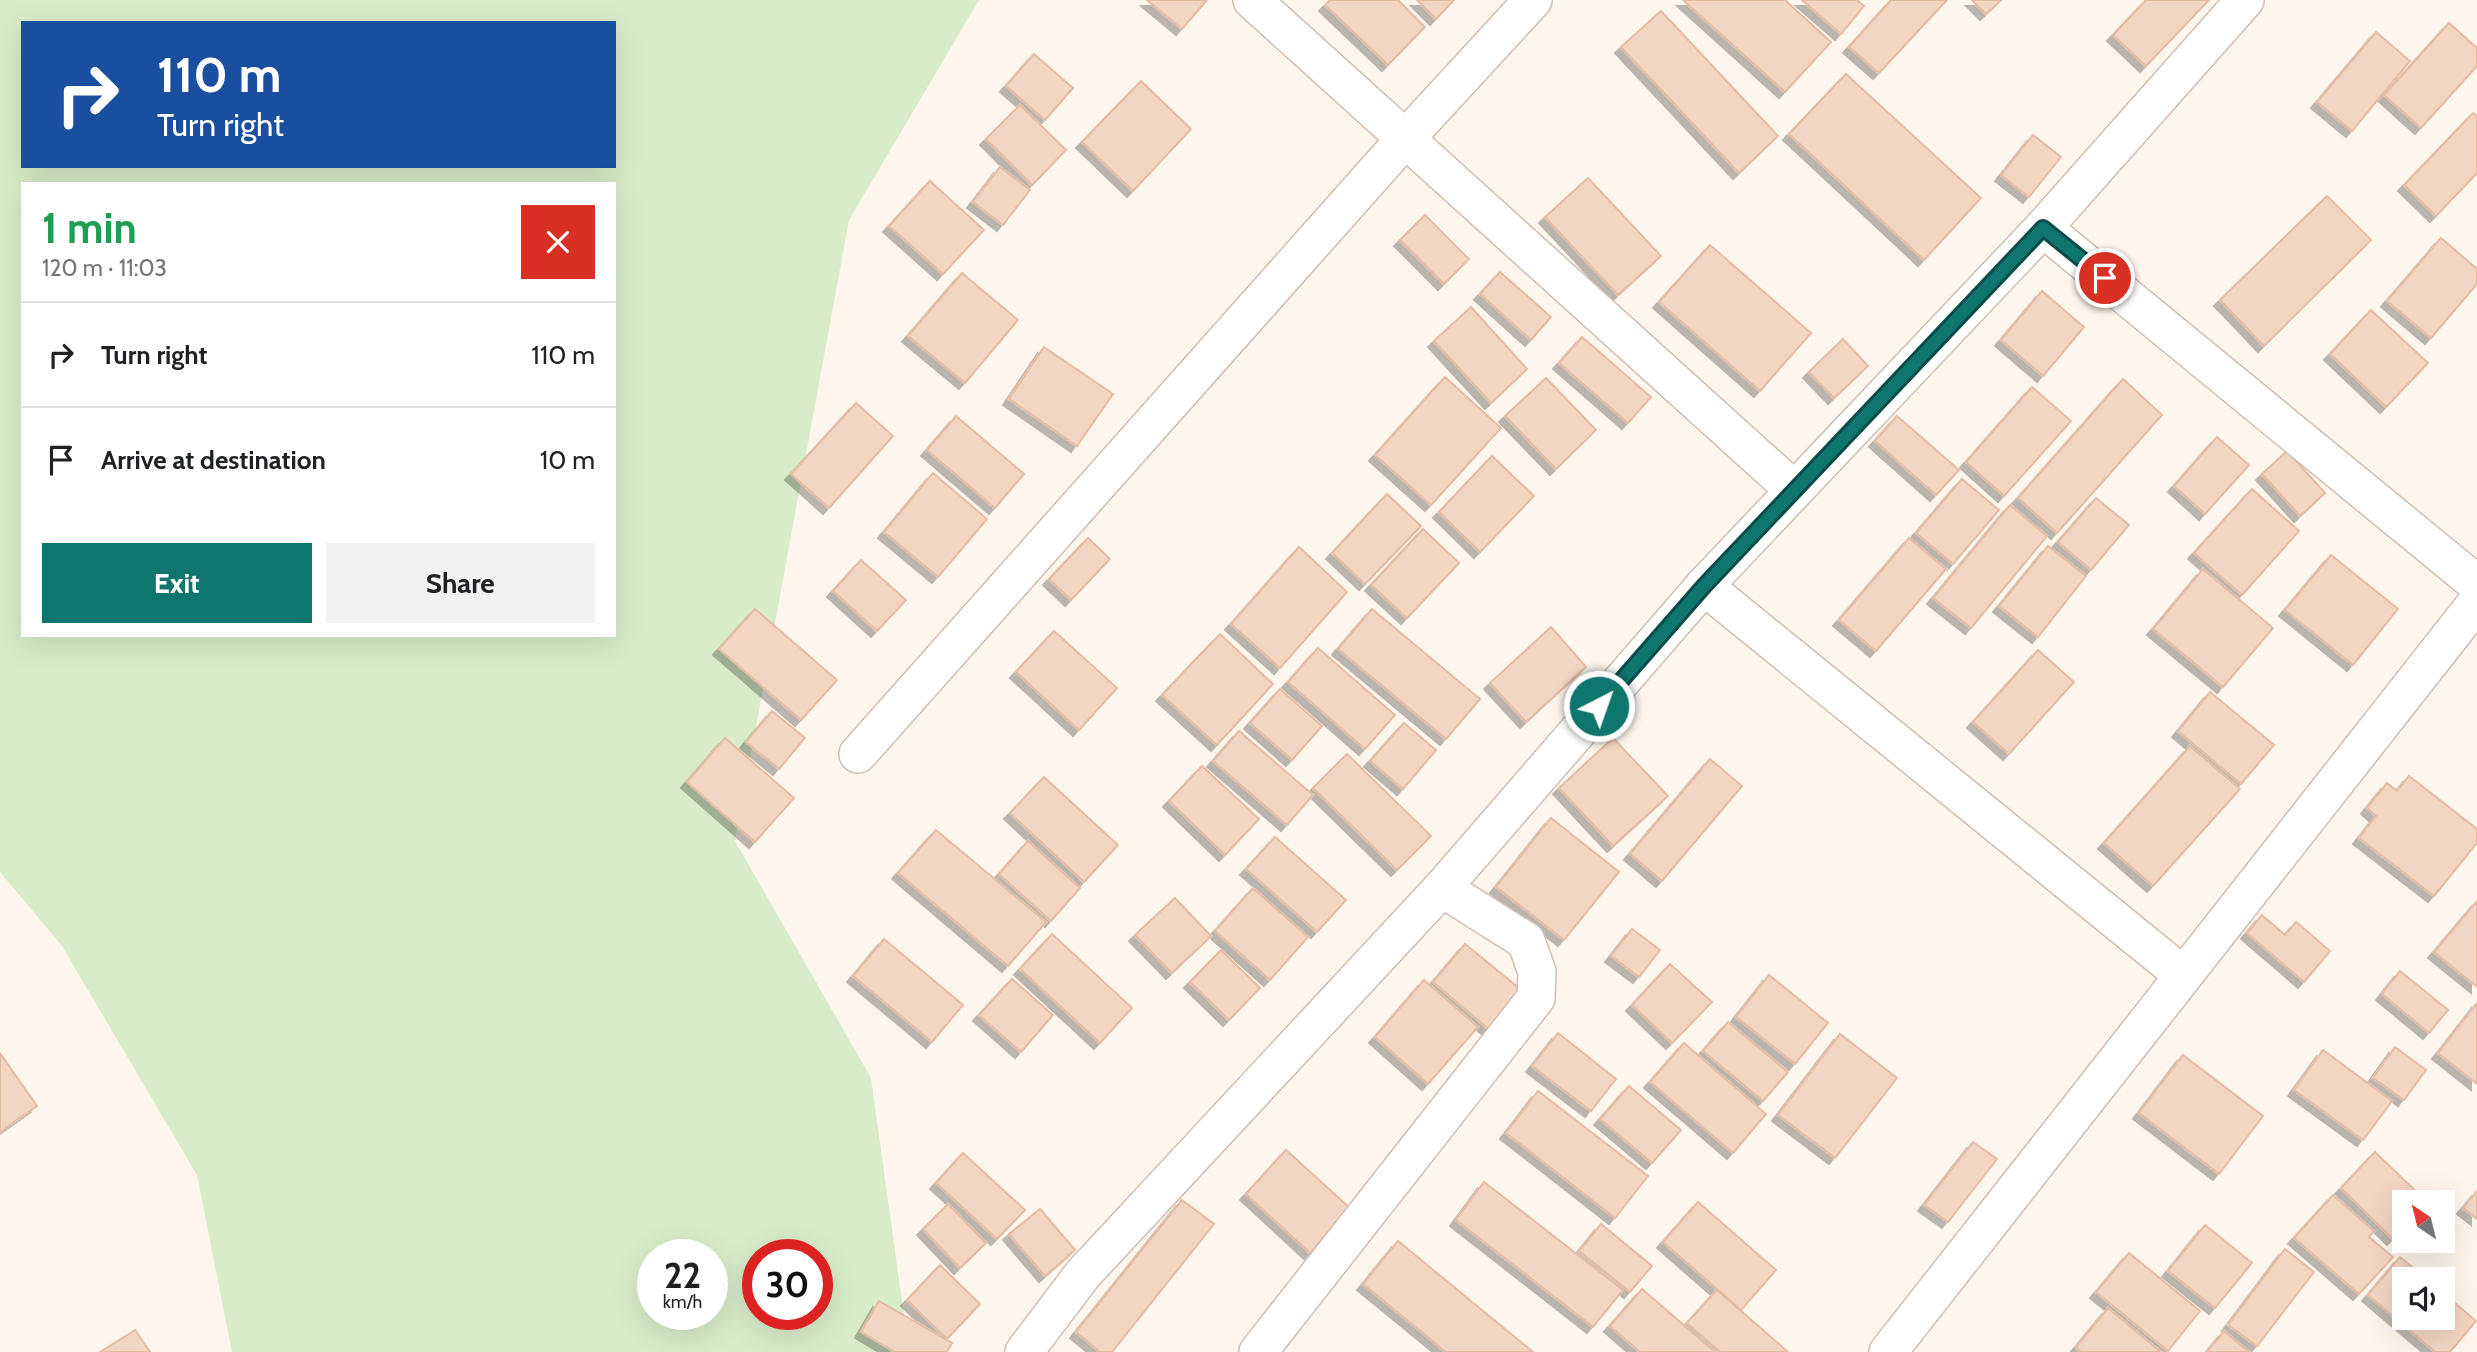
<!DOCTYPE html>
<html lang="en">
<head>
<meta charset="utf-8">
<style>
	body { margin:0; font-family:Cabin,sans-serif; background:#f2f2f2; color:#202124; height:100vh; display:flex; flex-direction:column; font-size:26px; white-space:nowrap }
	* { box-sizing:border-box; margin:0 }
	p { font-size:23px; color:#757577 }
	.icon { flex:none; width:38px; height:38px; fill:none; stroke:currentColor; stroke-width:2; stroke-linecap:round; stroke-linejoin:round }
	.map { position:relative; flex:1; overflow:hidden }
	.sheet { position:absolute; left:21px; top:182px; width:595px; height:455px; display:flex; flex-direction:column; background:#fff; border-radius:0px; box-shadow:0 7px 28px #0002 }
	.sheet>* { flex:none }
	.hud { position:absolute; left:21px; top:21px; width:595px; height:147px; border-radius:0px; box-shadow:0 7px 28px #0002; background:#1a4fa0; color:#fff; overflow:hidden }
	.needle { width:46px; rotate:325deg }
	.buttons { position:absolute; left:2392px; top:1190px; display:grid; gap:14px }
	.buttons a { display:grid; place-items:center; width:63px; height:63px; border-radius:0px; background:#fff; box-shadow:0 7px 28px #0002; font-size:35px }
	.speed { position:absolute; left:637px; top:1239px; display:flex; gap:14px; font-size:35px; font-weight:700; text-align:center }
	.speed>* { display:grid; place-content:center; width:91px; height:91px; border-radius:50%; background:#fff; box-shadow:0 7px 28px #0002; line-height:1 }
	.speed small { font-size:18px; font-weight:400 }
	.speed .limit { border:10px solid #d22; background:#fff; color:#111 }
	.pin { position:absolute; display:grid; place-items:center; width:60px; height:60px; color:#fff; margin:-30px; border:4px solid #fff; border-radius:50%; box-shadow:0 2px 7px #0007 }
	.me { position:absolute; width:77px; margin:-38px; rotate:41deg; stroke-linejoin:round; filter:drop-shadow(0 0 5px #0008) }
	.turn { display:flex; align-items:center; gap:24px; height:147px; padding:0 21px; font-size:32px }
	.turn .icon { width:91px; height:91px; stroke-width:2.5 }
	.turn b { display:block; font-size:49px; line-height:60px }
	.round { display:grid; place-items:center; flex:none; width:74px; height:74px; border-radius:0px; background:#f2f2f2 }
	.summary { display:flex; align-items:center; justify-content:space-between; height:119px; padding:0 21px }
	h1 { font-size:42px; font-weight:800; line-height:52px; color:#1e9e55 }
	.primary-button { display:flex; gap:14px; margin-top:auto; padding:14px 21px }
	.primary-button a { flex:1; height:80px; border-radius:0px; background:#0f766e; color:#fff; font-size:28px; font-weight:800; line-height:80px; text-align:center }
	.primary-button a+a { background:#f2f2f2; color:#202124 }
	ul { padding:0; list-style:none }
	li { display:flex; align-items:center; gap:21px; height:105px; padding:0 21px; border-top:2px solid #e0e0e0 }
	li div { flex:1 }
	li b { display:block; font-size:26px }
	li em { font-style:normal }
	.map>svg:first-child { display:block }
</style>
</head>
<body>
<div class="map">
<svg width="2477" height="1352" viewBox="0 0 2477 1352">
	<defs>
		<filter id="shadow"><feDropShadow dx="-6" dy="6" stdDeviation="0" flood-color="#0004"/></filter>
	</defs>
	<rect width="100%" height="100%" fill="#fdf6ec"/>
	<path fill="#d8ecc9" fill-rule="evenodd" d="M0 0H979L849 220 735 841 871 1078 909 1352H232L197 1175 62 946 0 872ZM23 23H614V166H23ZM23 184H614V635H23ZM653 1255H712V1314H653ZM758 1255H817V1314H758Z"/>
	<g fill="#f3d5c3" stroke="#e6bba3" stroke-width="2" filter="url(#shadow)">
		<polygon points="1147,0 1207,0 1182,29"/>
		<polygon points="1330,0 1398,0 1425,27 1388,65 1325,5"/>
		<polygon points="1417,0 1454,0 1436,19"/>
		<polygon points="1683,0 1785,0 1831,42 1785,92"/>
		<polygon points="1802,0 1857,0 1864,6 1841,34"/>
		<polygon points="1891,0 1947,0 1879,73 1849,47"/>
		<polygon points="1972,0 2001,0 1986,14"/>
		<polygon points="2146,0 2209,0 2146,66 2113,35"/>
		<polygon points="1661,11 1778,136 1739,173 1621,47"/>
		<polygon points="2449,23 2477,48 2477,66 2421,128 2384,95"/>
		<polygon points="2376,32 2410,61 2352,131 2317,102"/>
		<polygon points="1034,54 1073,88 1045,120 1006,86"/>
		<polygon points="1846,74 1981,198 1924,260 1789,134"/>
		<polygon points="1141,81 1191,129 1133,191 1082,142"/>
		<polygon points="1020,105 1066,150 1032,185 986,139"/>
		<polygon points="2473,113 2477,116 2477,173 2436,216 2404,185"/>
		<polygon points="2033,135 2061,157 2029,197 2001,175"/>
		<polygon points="1000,167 1030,190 1003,225 973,202"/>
		<polygon points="1588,178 1661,256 1618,295 1545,217"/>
		<polygon points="930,181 984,230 943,274 889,226"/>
		<polygon points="2327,196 2371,240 2264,346 2220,300"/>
		<polygon points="1425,215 1469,259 1444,284 1400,240"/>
		<polygon points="2441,238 2477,269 2477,284 2431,338 2387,301"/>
		<polygon points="1710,245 1811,333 1760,391 1659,302"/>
		<polygon points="1500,272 1551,317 1531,340 1480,294"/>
		<polygon points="962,273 1018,320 965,383 908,336"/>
		<polygon points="2042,291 2084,327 2043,376 2001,340"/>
		<polygon points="1471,307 1527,369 1491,403 1434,341"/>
		<polygon points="2371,310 2428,363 2386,407 2330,354"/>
		<polygon points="1582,337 1651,397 1628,423 1559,363"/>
		<polygon points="1843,339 1868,366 1834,398 1809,372"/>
		<polygon points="1044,347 1113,394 1077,446 1009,399"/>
		<polygon points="1445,377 1501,428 1431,505 1375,455"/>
		<polygon points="1546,378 1596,430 1556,469 1505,416"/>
		<polygon points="2123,379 2162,415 2057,533 2018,498"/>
		<polygon points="2032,387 2071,421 2004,496 1966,462"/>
		<polygon points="856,403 893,436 829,508 791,474"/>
		<polygon points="956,416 1024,474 995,508 927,450"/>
		<polygon points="1897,416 1959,470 1936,495 1875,441"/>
		<polygon points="2217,437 2249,465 2205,514 2174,486"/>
		<polygon points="2287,451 2325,493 2300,516 2262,474"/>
		<polygon points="1492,456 1534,496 1480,552 1439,512"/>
		<polygon points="933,473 987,519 938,577 884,532"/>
		<polygon points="1962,479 1999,510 1953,564 1916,533"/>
		<polygon points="2252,489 2299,531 2242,595 2194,553"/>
		<polygon points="1387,494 1421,526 1365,584 1332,553"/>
		<polygon points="2096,498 2129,525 2091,570 2058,542"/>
		<polygon points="2010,505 2047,536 1971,628 1933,598"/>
		<polygon points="1423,529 1459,563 1407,618 1371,585"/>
		<polygon points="1088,538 1110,559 1071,600 1049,579"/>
		<polygon points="1909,538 1946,569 1876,651 1839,620"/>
		<polygon points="2048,546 2086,576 2038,637 1999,606"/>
		<polygon points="1299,547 1347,592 1280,668 1231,624"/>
		<polygon points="2331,555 2398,609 2353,665 2285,610"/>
		<polygon points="861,560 906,600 877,631 833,591"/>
		<polygon points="2203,569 2273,628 2223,687 2153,629"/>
		<polygon points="755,609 837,680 801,720 719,649"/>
		<polygon points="1372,609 1480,699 1446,739 1338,649"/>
		<polygon points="1551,627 1586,667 1526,722 1490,683"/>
		<polygon points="1054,631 1117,688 1079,730 1016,672"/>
		<polygon points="1220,634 1273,684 1217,745 1162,695"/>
		<polygon points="1318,648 1395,715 1365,749 1288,682"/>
		<polygon points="2038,650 2074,682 2009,754 1973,722"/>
		<polygon points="1280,689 1322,726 1292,760 1250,723"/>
		<polygon points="2210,692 2274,745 2241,784 2178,731"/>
		<polygon points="772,711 805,738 779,769 746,742"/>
		<polygon points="1404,723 1436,750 1403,789 1370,761"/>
		<polygon points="1239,731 1313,795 1287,825 1213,761"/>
		<polygon points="725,738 794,798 755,842 687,782"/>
		<polygon points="1613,738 1668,796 1613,846 1559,788"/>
		<polygon points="2190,746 2240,789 2153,886 2104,843"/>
		<polygon points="1347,754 1431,836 1397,870 1313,788"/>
		<polygon points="1710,759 1742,786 1662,881 1630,854"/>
		<polygon points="1202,766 1259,819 1225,855 1169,801"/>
		<polygon points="2409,776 2477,829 2477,843 2434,896 2359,838 2376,816 2367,808 2387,783 2397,791"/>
		<polygon points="1044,777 1118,845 1084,882 1010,813"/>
		<polygon points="1551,818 1619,872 1564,940 1496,887"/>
		<polygon points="936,830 1046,922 1008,966 898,873"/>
		<polygon points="1275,837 1346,900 1317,932 1246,869"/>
		<polygon points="1028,841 1080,888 1051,921 999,874"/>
		<polygon points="1253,888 1308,937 1270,980 1215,931"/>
		<polygon points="1175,898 1211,936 1172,973 1135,935"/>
		<polygon points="2477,901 2477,987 2434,952"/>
		<polygon points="2262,915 2285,935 2296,922 2330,951 2304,982 2247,933"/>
		<polygon points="1632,929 1660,950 1639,977 1611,956"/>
		<polygon points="1052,934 1132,1008 1100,1043 1020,969"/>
		<polygon points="884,939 963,1005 932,1042 853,976"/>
		<polygon points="1465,944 1525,993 1492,1032 1433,982"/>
		<polygon points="1221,950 1260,988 1229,1020 1190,982"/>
		<polygon points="1670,964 1712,1002 1672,1043 1632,1005"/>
		<polygon points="2400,971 2448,1010 2429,1033 2382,994"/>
		<polygon points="1769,975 1828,1023 1795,1064 1736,1017"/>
		<polygon points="1012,979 1053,1015 1021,1052 979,1015"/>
		<polygon points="1424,980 1478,1027 1428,1084 1375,1037"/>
		<polygon points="2477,1003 2477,1084 2438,1053"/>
		<polygon points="1728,1022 1788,1072 1763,1101 1703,1051"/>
		<polygon points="1558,1033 1616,1079 1591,1111 1532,1066"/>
		<polygon points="1840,1034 1897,1078 1835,1158 1778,1115"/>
		<polygon points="1684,1043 1766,1114 1733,1153 1650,1082"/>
		<polygon points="2395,1047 2426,1070 2404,1100 2373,1078"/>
		<polygon points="2323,1050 2392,1101 2363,1140 2294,1090"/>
		<polygon points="0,1053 37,1106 0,1132"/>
		<polygon points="2183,1055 2263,1116 2219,1174 2139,1113"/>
		<polygon points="1629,1086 1681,1130 1652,1163 1600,1119"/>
		<polygon points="1538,1091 1648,1176 1615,1218 1506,1133"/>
		<polygon points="1973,1142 1997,1159 1948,1222 1924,1205"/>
		<polygon points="1286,1150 1350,1208 1310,1253 1246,1194"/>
		<polygon points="2375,1152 2427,1202 2404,1202 2404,1227 2393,1239 2341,1188"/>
		<polygon points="963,1153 1025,1210 997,1239 936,1183"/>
		<polygon points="1484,1182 1623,1290 1593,1327 1456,1220"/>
		<polygon points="2477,1191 2477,1219 2463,1208"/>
		<polygon points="2333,1195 2374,1231 2369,1237 2393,1257 2359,1294 2294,1238"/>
		<polygon points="1182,1200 1214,1224 1112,1352 1100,1352 1076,1332"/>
		<polygon points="1698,1202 1776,1270 1741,1310 1663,1242"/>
		<polygon points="948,1204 986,1243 960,1268 923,1229"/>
		<polygon points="1040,1209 1075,1250 1045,1276 1009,1234"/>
		<polygon points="1601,1224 1652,1266 1630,1292 1579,1251"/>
		<polygon points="2205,1225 2252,1263 2215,1308 2168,1271"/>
		<polygon points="1398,1241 1533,1352 1446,1352 1363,1284"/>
		<polygon points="2285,1249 2314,1272 2257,1346 2228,1325"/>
		<polygon points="2129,1253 2200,1311 2168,1351 2096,1292"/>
		<polygon points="2400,1257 2427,1279 2404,1279 2404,1318 2443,1318 2443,1293 2476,1321 2450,1352 2435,1352 2368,1295"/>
		<polygon points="940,1265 980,1304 947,1339 907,1300"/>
		<polygon points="1642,1289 1715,1352 1640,1352 1610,1326"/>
		<polygon points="1717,1290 1788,1352 1720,1352 1687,1323"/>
		<polygon points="879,1301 952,1343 947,1352 895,1352 861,1332"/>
		<polygon points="2108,1308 2161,1352 2081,1352 2076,1347"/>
		<polygon points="135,1330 150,1352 100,1352"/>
		<polygon points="2224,1331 2249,1352 2207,1352"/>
	</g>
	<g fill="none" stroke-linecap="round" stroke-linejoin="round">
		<g stroke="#d1beb0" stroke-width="40">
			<g id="minor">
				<polyline points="1252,0 1794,490"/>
				<polyline points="2043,228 2477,584"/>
				<polyline points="1704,586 2183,975"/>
				<polyline points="858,754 1405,139 1533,0"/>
				<polyline points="1024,1352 1083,1274 1442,888 1704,586 2043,228 2245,0"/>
				<polyline points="1258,1352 1536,998 1537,972 1526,941 1442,888"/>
				<polyline points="1888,1352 2477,602"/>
			</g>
		</g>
		<use href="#minor" stroke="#fff" stroke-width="37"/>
	</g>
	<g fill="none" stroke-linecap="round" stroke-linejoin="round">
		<g stroke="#0a4d48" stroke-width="18">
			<polyline id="route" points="1599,706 1704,586 2043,228 2105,278"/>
		</g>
		<use href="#route" stroke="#0f766e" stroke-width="12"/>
	</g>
</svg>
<div class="buttons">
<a><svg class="needle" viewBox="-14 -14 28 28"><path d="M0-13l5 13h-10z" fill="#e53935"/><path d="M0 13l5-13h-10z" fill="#757577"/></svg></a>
<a><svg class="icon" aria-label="sound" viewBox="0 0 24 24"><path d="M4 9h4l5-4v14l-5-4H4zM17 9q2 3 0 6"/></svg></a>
</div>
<div class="speed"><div>22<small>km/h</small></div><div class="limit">30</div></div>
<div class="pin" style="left:2105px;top:278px;background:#d93025"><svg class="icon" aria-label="arrive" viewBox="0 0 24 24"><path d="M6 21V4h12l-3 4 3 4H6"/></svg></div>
<svg class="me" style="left:1599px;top:706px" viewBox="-20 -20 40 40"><circle r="17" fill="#0f766e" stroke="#fff" stroke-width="3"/><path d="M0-11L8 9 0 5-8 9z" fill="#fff"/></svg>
<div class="hud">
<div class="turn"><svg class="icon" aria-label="right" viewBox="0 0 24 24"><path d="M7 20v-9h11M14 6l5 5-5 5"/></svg><div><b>110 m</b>Turn right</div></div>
</div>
<section class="sheet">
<div class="summary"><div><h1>1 min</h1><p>120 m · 11:03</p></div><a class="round" style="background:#d93025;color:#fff"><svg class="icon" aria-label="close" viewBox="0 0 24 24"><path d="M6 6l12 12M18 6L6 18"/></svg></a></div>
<ul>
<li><svg class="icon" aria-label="right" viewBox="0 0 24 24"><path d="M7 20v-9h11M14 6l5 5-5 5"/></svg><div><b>Turn right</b></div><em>110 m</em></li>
<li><svg class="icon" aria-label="arrive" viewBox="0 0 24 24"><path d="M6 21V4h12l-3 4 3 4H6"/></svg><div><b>Arrive at destination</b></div><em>10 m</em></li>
</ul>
<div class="primary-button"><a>Exit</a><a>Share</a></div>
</section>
</div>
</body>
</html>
